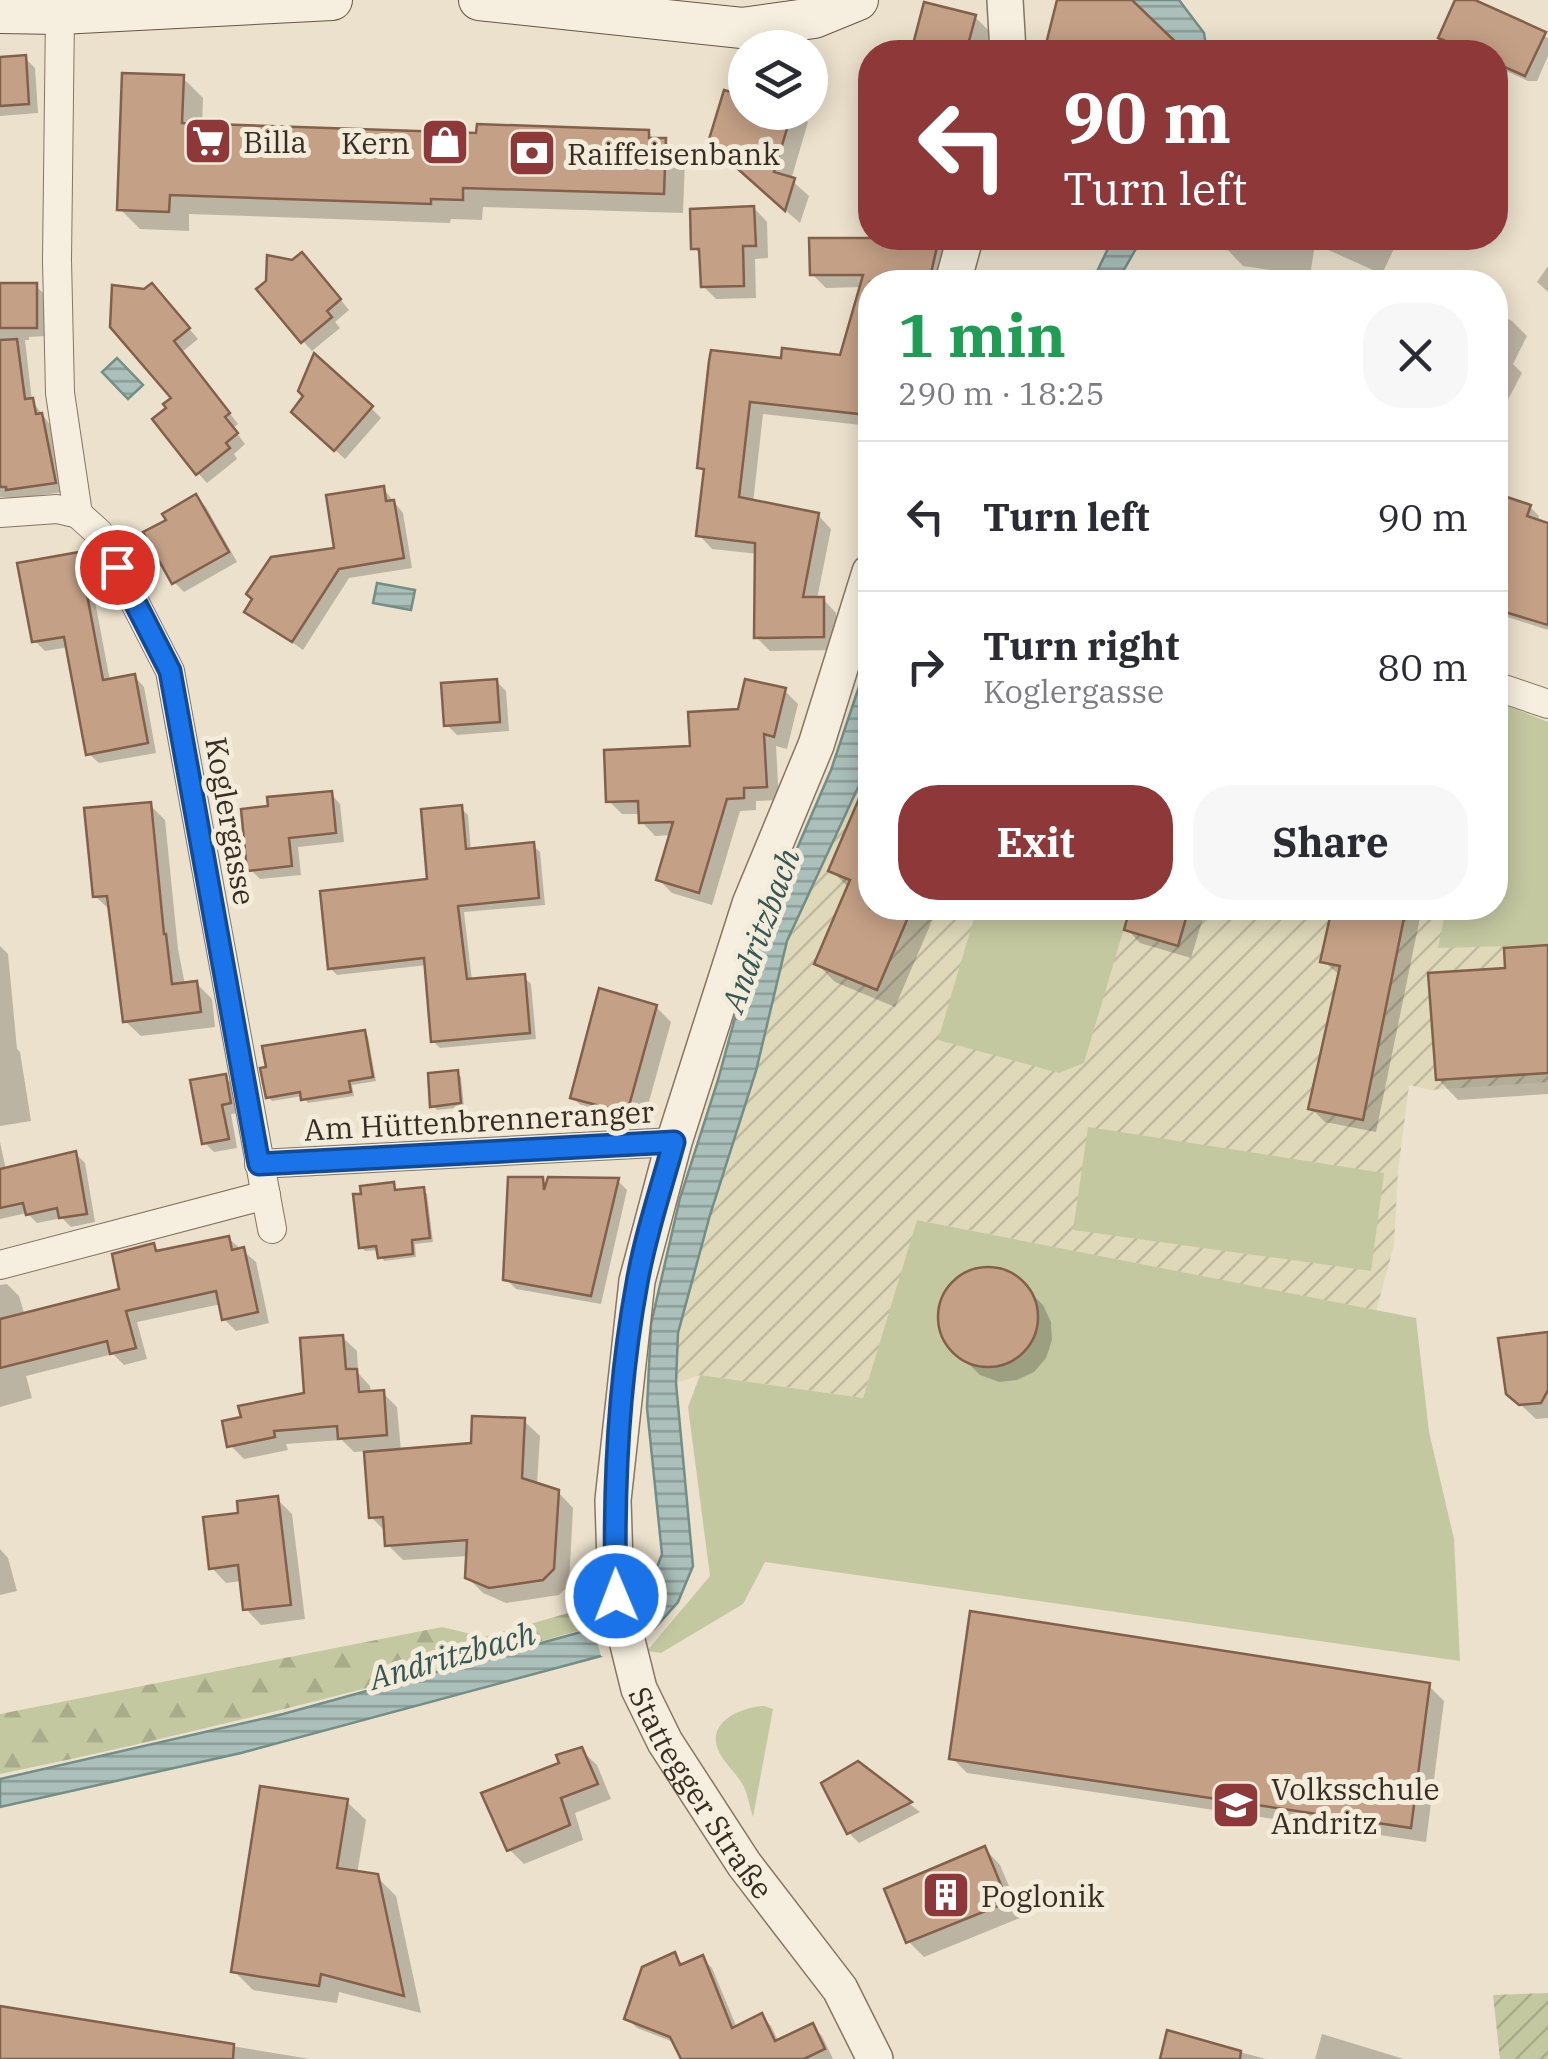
<!DOCTYPE html>
<html lang="en">
<head>
<meta charset="utf-8">
<style>
	body { margin:0; font-family:"IBM Plex Serif",serif; background:#f7f7f7; color:#2b2b33; height:100vh; display:flex; flex-direction:column; font-size:38px; white-space:nowrap }
	* { box-sizing:border-box; margin:0 }
	p { font-size:32px; color:#7c7c81 }
	.icon { flex:none; width:55px; height:55px; fill:none; stroke:currentColor; stroke-width:2; stroke-linecap:round; stroke-linejoin:round }
	.map { position:relative; flex:1; overflow:hidden }
	.side { position:absolute; left:858px; top:270px; width:650px; height:650px; display:flex; flex-direction:column; background:#fff; border-radius:40px; box-shadow:0 5px 25px #0003 }
	.side>* { flex:none }
	.guide { position:absolute; left:858px; top:40px; width:650px; height:210px; border-radius:40px; box-shadow:0 5px 25px #0003; background:#8e3839; color:#fff; overflow:hidden }
	.fabs { position:absolute; left:728px; top:30px; display:grid; gap:20px }
	.fabs a { display:grid; place-items:center; width:100px; height:100px; border-radius:50%; background:#fff; box-shadow:0 5px 25px #0003; font-size:50px }
	.pin { position:absolute; display:grid; place-items:center; width:85px; height:85px; color:#fff; margin:-42px; border:5px solid #fff; border-radius:50%; box-shadow:0 2px 10px #0007 }
	.me { position:absolute; width:110px; margin:-55px; rotate:359deg; stroke-linejoin:round; filter:drop-shadow(0 0 8px #0008) }
	.turn { display:flex; align-items:center; gap:35px; height:210px; padding:0 40px; font-size:45px }
	.turn .icon { width:130px; height:130px; stroke-width:2.5 }
	.turn b { display:block; font-size:70px; line-height:85px }
	.round { display:grid; place-items:center; flex:none; width:105px; height:105px; border-radius:40px; background:#f7f7f7 }
	.overview { display:flex; align-items:center; justify-content:space-between; height:170px; padding:0 40px }
	h1 { font-size:60px; font-weight:700; line-height:75px; color:#1e9e55 }
	.action { display:flex; gap:20px; margin-top:auto; padding:20px 40px }
	.action a { flex:1; height:115px; border-radius:40px; background:#8e3839; color:#fff; font-size:40px; font-weight:700; line-height:115px; text-align:center }
	.action a+a { background:#f7f7f7; color:#2b2b33 }
	ul { padding:0; list-style:none }
	li { display:flex; align-items:center; gap:30px; height:150px; padding:0 40px; border-top:2px solid #e1e1e2 }
	li div { flex:1 }
	li b { display:block; font-size:38px }
	li em { font-style:normal }
	.map>svg:first-child { display:block }
</style>
</head>
<body>
<div class="map">
<svg width="1548" height="2059" viewBox="0 0 1548 2059">
	<defs>
		<pattern id="farmland-furrows" width="10" height="10" patternUnits="userSpaceOnUse" patternTransform="scale(2.5)"><rect width="10" height="10" fill="#dfd9ba"/><path d="M-1 1l2-2M0 10L10 0M9 11l2-2" fill="none" stroke="#c0bba0"/></pattern>
		<pattern id="forest-firs" width="22" height="20" patternUnits="userSpaceOnUse" patternTransform="scale(2.5)"><rect width="22" height="20" fill="#c4c8a1"/><path d="M5 1l3.5 6h-7zM16 11l3.5 6h-7z" fill="#a9ac8a"/></pattern>
		<pattern id="garden-furrows" width="10" height="10" patternUnits="userSpaceOnUse" patternTransform="scale(2.5)"><rect width="10" height="10" fill="#c4c8a1"/><path d="M-1 1l2-2M0 10L10 0M9 11l2-2" fill="none" stroke="#a9ac8a"/></pattern>
		<pattern id="water-rules" width="6" height="5" patternUnits="userSpaceOnUse" patternTransform="scale(2.5)"><rect width="6" height="5" fill="#abc0ba"/><path d="M0 2.5h6" fill="none" stroke="#8c9c97"/></pattern>
	</defs>
	<rect width="100%" height="100%" fill="#ebe1cc"/>
	<polygon fill="url(#farmland-furrows)" points="1495,701 1548,722 1548,1082 1430,1090 1409,1085 1398,1171 1394,1245 1376,1311 918,1220 863,1398 700,1375 676,1383 678,1333 710,1215 756,1071 787,941 860,783 870,755 870,908 1495,908"/>
	<g fill="#c4c8a1">
		<polygon points="1495,701 1548,722 1548,945 1438,948 1446,908 1495,908"/>
		<polygon points="977,908 1130,908 1084,1063 1059,1073 938,1040"/>
		<polygon points="1088,1127 1384,1173 1371,1271 1073,1230"/>
		<polygon points="917,1220 1416,1318 1429,1432 1454,1539 1460,1661 765,1562 743,1604 661,1653 647,1651 710,1576 688,1407 700,1375 863,1398"/>
		<path d="M764 1706 773 1709 753 1817C750 1808 748 1796 744 1787 737 1773 722 1762 717 1747 709 1720 743 1707 764 1706Z"/>
	</g>
	<path fill="url(#forest-firs)" d="M593 1606 592 1627C396 1682 200 1733 0 1774V1714L442 1627 484 1637Z"/>
	<polygon fill="url(#garden-furrows)" points="1548,1993 1548,2059 1500,2059 1493,1995"/>
	<g fill="url(#water-rules)" stroke="#738e87" stroke-width="2.5">
		<polygon points="1125,0 1179,0 1204,33 1207,52 1179,52 1174,40"/>
		<polygon points="1113,238 1142,238 1117,282 1092,282"/>
		<polygon points="117,358 143,385 128,399 102,372"/>
		<polygon points="377,583 415,590 411,610 373,603"/>
		<polygon points="870,654 870,755 860,783 787,941 756,1071 710,1215 678,1333 676,1383 693,1566 678,1602 654,1629 601,1656 241,1753 0,1807 0,1779 283,1714 592,1629 648,1591 662,1554 647,1408 651,1324 680,1198 718,1080 754,948 831,770"/>
	</g>
	<polygon fill="#ebe1cc" points="642,1589 651,1636 608,1658 601,1656 592,1623"/>
	<g fill="#0003">
		<polygon points="1059,0 1121,0 1145,16 1182,52 1046,52"/>
		<polygon points="1458,0 1469,0 1548,38 1548,56 1537,81 1528,81 1495,66 1495,52 1464,52 1451,47 1441,37"/>
		<polygon points="975,17 990,32 985,52 906,52 908,43 915,44"/>
		<polygon points="25,58 35,68 38,113 0,116 0,59"/>
		<polygon points="183,78 203,98 202,126 479,136 648,133 655,140 665,141 685,161 683,213 483,207 482,220 451,219 450,223 189,214 189,231 140,229 120,209"/>
		<polygon points="740,91 745,93 745,112 798,112 808,122 791,180 809,196 800,223 710,145"/>
		<polygon points="754,208 767,222 768,258 755,259 756,298 716,299 703,286 702,256 694,248"/>
		<polygon points="873,238 954,238 943,282 870,282 870,426 763,414 753,503 818,515 831,529 817,599 823,599 836,613 836,650 770,651 756,637 758,554 712,549 699,535 706,474 699,467 713,353 783,360 842,357 862,287 826,288 812,274 871,246"/>
		<polygon points="1225,238 1399,238 1382,274 1315,244 1310,276 1243,266 1223,245"/>
		<polygon points="312,265 349,310 335,322 340,328 312,351 303,341"/>
		<polygon points="1548,266 1548,292 1537,282"/>
		<polygon points="1283,275 1294,282 1279,282"/>
		<polygon points="0,286 36,286 45,295 45,336 29,337 29,340 25,340 32,401 51,426 64,492 18,498 0,497"/>
		<polygon points="161,296 198,339 182,352 238,424 233,428 245,444 234,454 237,459 207,483 198,473 170,408 174,398"/>
		<polygon points="1495,312 1512,321 1527,336 1513,364 1522,373 1502,411 1495,407"/>
		<polygon points="371,408 381,418 345,459 304,421"/>
		<polygon points="383,488 403,513 412,568 349,578 303,650 248,611 337,551"/>
		<polygon points="1495,496 1530,507 1539,516 1537,522 1548,525 1548,630 1495,613"/>
		<polygon points="196,497 206,507 237,562 184,592 174,582 169,520"/>
		<polygon points="79,554 88,564 110,681 135,677 144,687 156,753 99,763 89,754 69,647 45,651 35,641"/>
		<polygon points="496,681 506,691 509,731 457,735 447,725"/>
		<polygon points="785,691 798,704 787,749 776,746 779,800 756,801 756,810 740,811 712,905 672,893 659,880 672,835 655,836 642,822 641,814 622,814 609,801 692,748 740,711"/>
		<polygon points="870,777 870,908 955,908 950,920 935,914 895,1007 835,982 817,964 849,888 831,870"/>
		<polygon points="331,794 340,804 344,842 298,847 301,875 260,879 250,869"/>
		<polygon points="150,805 165,820 178,949 185,985 196,983 212,999 215,1027 141,1036 125,1021 112,912 95,896"/>
		<polygon points="461,808 468,815 471,851 533,845 540,852 545,905 464,912 472,981 524,977 531,984 536,1039 440,1048 433,1041 427,965 337,975 330,968 430,881"/>
		<polygon points="1133,908 1206,908 1191,958 1140,943 1127,929"/>
		<polygon points="1334,908 1422,908 1376,1132 1325,1122 1311,1108 1341,976 1323,961"/>
		<polygon points="0,946 8,954 17,1049 20,1052 31,1121 0,1126"/>
		<polygon points="1548,947 1548,1094 1458,1100 1438,1079 1508,970"/>
		<polygon points="656,1007 671,1022 642,1127 588,1112 572,1097"/>
		<polygon points="364,1032 368,1037 376,1081 352,1085 354,1096 308,1103 303,1096 272,1101 268,1096"/>
		<polygon points="457,1073 461,1077 464,1107 437,1110 433,1105"/>
		<polygon points="225,1077 235,1087 240,1113 231,1114 237,1148 214,1152 204,1142"/>
		<polygon points="0,1142 6,1170 76,1154 85,1163 95,1222 71,1227 62,1218 37,1223 27,1213 0,1219"/>
		<polygon points="542,1180 548,1186 618,1181 627,1190 601,1304 516,1289 506,1279"/>
		<polygon points="394,1185 398,1192 423,1190 427,1194 433,1242 415,1244 416,1257 384,1261 379,1250 365,1251 361,1247"/>
		<polygon points="228,1238 256,1262 269,1323 236,1331 224,1319 221,1304 137,1322 147,1359 124,1365 113,1354 26,1376 32,1398 0,1407 0,1285 7,1284 19,1296 25,1316 122,1291 153,1246 160,1252"/>
		<polygon points="994,1270 1012,1276 1026,1288 1043,1305 1051,1322 1052,1340 1046,1358 1034,1372 1017,1380 999,1382 980,1375 950,1345 941,1329 941,1310 946,1293 958,1280 976,1271"/>
		<polygon points="1548,1334 1548,1418 1536,1419 1508,1393"/>
		<polygon points="342,1337 357,1351 358,1373 370,1386 371,1393 383,1393 397,1407 401,1451 473,1445 524,1421 540,1436 537,1485 558,1492 573,1508 569,1585 559,1595 506,1603 483,1593 467,1577 468,1556 403,1560 388,1545 387,1533 371,1517 366,1451 354,1452 342,1440 286,1444 288,1450 244,1459 230,1445 307,1395"/>
		<polygon points="277,1499 292,1514 305,1619 261,1625 246,1609 242,1581 226,1583 211,1567 241,1515"/>
		<polygon points="0,1549 8,1558 17,1591 0,1595"/>
		<polygon points="1429,1686 1444,1701 1426,1842 967,1773 952,1758"/>
		<polygon points="581,1750 597,1765 611,1799 575,1813 583,1840 524,1864 509,1849 562,1764"/>
		<polygon points="858,1764 920,1812 859,1843 849,1833 825,1784"/>
		<polygon points="347,1802 366,1820 357,1874 377,1877 396,1896 421,2013 339,1992 337,2003 253,1990 234,1971"/>
		<polygon points="985,1849 1000,1865 1022,1917 924,1957 909,1942"/>
		<polygon points="674,1955 685,1966 702,1958 712,1968 737,2028 761,2016 771,2026 787,2059 684,2059 676,2043 637,2028 627,2018"/>
		<polygon points="0,2008 310,2059 0,2059"/>
		<polygon points="812,2026 822,2036 833,2059 798,2059"/>
		<polygon points="1169,2033 1266,2059 1163,2059"/>
		<polygon points="1322,2034 1404,2059 1315,2059"/>
	</g>
	<g fill="#c4a086" stroke="#83604a" stroke-width="2.5">
		<polygon points="1057,0 1132,0 1186,52 1044,52"/>
		<polygon points="1455,0 1475,0 1546,32 1525,76 1495,63 1495,52 1472,52 1438,38"/>
		<polygon points="924,2 976,15 966,52 911,52"/>
		<polygon points="26,55 29,104 0,106 0,57"/>
		<polygon points="122,73 184,75 182,123 476,133 477,124 649,130 649,138 666,138 664,194 463,188 463,200 431,199 431,204 170,195 169,212 117,210"/>
		<polygon points="724,90 745,96 745,112 792,112 774,172 795,178 785,211 721,154 734,158 735,154 707,146"/>
		<polygon points="754,206 756,246 743,246 744,286 701,287 699,249 691,249 690,209"/>
		<polygon points="809,238 939,238 929,282 870,282 868,415 750,402 739,497 819,513 803,597 824,597 824,637 754,638 755,543 696,536 704,469 697,468 709,361 711,350 781,358 782,348 840,355 863,275 810,275"/>
		<polygon points="302,252 341,299 327,311 332,317 301,343 256,289 266,281 267,255 292,260"/>
		<rect x="0" y="283" width="37" height="45"/>
		<polygon points="152,283 190,328 174,341 230,413 225,417 238,433 226,443 230,448 196,475 152,419 166,408 163,404 171,398 110,327 112,285 144,289"/>
		<polygon points="17,339 25,399 33,398 36,414 42,413 56,483 6,490 6,487 0,487 0,340"/>
		<polygon points="314,353 373,406 334,451 291,412 303,396 298,391"/>
		<polygon points="384,486 386,501 394,500 404,558 339,569 292,642 244,612 252,599 246,594 271,557 334,548 326,495"/>
		<polygon points="1495,493 1531,505 1527,516 1548,523 1548,625 1495,609"/>
		<polygon points="196,494 229,552 172,584 143,532 166,520 162,514"/>
		<polygon points="79,552 103,680 135,674 148,743 86,755 64,637 32,642 17,563"/>
		<polygon points="497,679 500,722 444,726 441,683"/>
		<polygon points="745,679 786,688 774,737 764,734 767,787 744,788 744,798 727,799 699,893 656,880 673,822 639,823 638,801 606,802 604,750 690,746 688,712 738,709"/>
		<polygon points="870,773 870,908 912,908 877,990 814,964 850,880 828,871"/>
		<polygon points="332,791 336,833 289,838 292,866 247,871 241,809 268,806 267,797"/>
		<polygon points="151,802 164,934 166,934 172,984 197,981 201,1012 123,1022 107,896 93,897 84,808"/>
		<polygon points="462,805 466,849 534,842 539,898 458,906 467,979 525,974 530,1033 431,1042 424,958 328,969 320,891 427,879 421,809"/>
		<polygon points="1130,908 1189,908 1178,946 1124,930"/>
		<polygon points="1332,908 1406,908 1363,1120 1308,1109 1340,966 1320,962"/>
		<polygon points="1548,945 1548,1073 1436,1080 1428,973 1505,968 1504,948"/>
		<polygon points="599,988 657,1005 627,1113 570,1098"/>
		<polygon points="365,1030 373,1077 349,1081 351,1092 301,1100 300,1092 266,1098 260,1068 266,1067 262,1046"/>
		<polygon points="458,1070 461,1103 430,1107 428,1073"/>
		<polygon points="226,1074 231,1103 222,1105 229,1139 202,1144 190,1080"/>
		<polygon points="76,1151 87,1214 59,1218 57,1208 26,1215 23,1203 0,1208 0,1169"/>
		<polygon points="508,1177 543,1177 544,1190 548,1177 619,1178 591,1296 503,1280"/>
		<polygon points="394,1182 395,1190 424,1187 430,1238 412,1240 413,1254 378,1258 376,1246 359,1248 353,1194 361,1194 360,1186"/>
		<polygon points="229,1236 232,1250 244,1247 258,1312 222,1320 216,1291 126,1311 136,1348 110,1354 107,1341 0,1368 0,1319 119,1289 112,1254 154,1243 156,1251"/>
		<circle cx="988" cy="1317" r="50"/>
		<polygon points="1548,1332 1548,1390 1541,1403 1519,1405 1506,1394 1498,1338"/>
		<polygon points="343,1335 346,1369 357,1369 359,1392 384,1390 387,1435 338,1439 337,1426 274,1431 275,1437 227,1447 222,1421 241,1417 238,1406 304,1393 300,1338"/>
		<polygon points="472,1416 525,1418 522,1478 559,1490 554,1569 543,1580 489,1588 465,1578 467,1540 385,1546 383,1517 369,1518 364,1452 471,1443"/>
		<polygon points="278,1496 291,1605 243,1610 238,1565 209,1569 203,1517 238,1513 237,1501"/>
		<polygon points="970,1611 1430,1683 1411,1828 949,1759"/>
		<polygon points="582,1747 598,1784 561,1798 570,1825 507,1851 481,1793 559,1763 556,1755"/>
		<polygon points="858,1761 912,1802 847,1834 821,1783"/>
		<polygon points="260,1786 348,1799 337,1868 378,1874 404,1996 321,1974 319,1986 231,1972"/>
		<polygon points="985,1846 1008,1902 906,1943 884,1889"/>
		<polygon points="675,1952 680,1965 703,1955 732,2028 762,2013 775,2041 813,2023 825,2049 804,2059 681,2059 670,2037 624,2019 642,1967"/>
		<polygon points="0,2006 234,2044 233,2059 0,2059"/>
		<polygon points="1167,2030 1241,2051 1240,2059 1160,2059"/>
	</g>
	<g fill="none" stroke-linecap="round" stroke-linejoin="round">
		<g stroke="#867561" stroke-width="30">
			<g id="minor">
				<polyline points="60,14 57,260 60,393 78,514"/>
				<polyline points="0,513 57,509 78,514 99,533 170,671 272,1229"/>
				<polyline points="1495,686 1548,704"/>
				<polyline points="259,1164 674,1142"/>
				<polyline points="0,1265 266,1195"/>
			</g>
		</g>
		<g stroke="#867561" stroke-width="38">
			<g id="tertiary">
				<polyline points="1005,0 1008,52"/>
				<polyline points="953,282 965,238"/>
				<path id="s1" d="M870 572 816 745 750 904 674 1142 637 1281 613 1500 616 1596 639 1689 665 1742 744 1864 840 1989 875 2059"/>
			</g>
		</g>
		<g stroke="#685644" stroke-width="42">
			<g id="secondary">
				<polyline points="479,0 742,28 814,18 858,0"/>
				<polyline points="0,13 60,14 332,0"/>
			</g>
		</g>
		<use href="#minor" stroke="#f6efdf" stroke-width="28"/>
		<use href="#tertiary" stroke="#f6efdf" stroke-width="35"/>
		<use href="#secondary" stroke="#f6efdf" stroke-width="40"/>
	</g>
	<g fill="none" stroke-linecap="round" stroke-linejoin="round">
		<g stroke="#114b97" stroke-width="25">
			<path id="route" d="M117 567 170 671 259 1164 674 1142C661 1189 645 1236 637 1283 618 1386 613 1492 616 1596"/>
		</g>
		<use href="#route" stroke="#1a73e8" stroke-width="18"/>
	</g>
	<defs>
		<g id="supermarket-square" transform="scale(2.5)"><rect x="-9" y="-9" width="18" height="18" rx="4" fill="#8e3839" stroke="#f3ecdb"/><path d="M-6-5.5h2.5l.6 2H6L4.5 2H-2.5L-4.4-4H-6ZM-1.5 3.2a1.3 1.3 0 1 0 .1 0ZM3 3.2a1.3 1.3 0 1 0 .1 0Z" fill="#fff"/></g>
		<g id="shop-square" transform="scale(2.5)"><rect x="-9" y="-9" width="18" height="18" rx="4" fill="#8e3839" stroke="#f3ecdb"/><path d="M-5-2.5h2.3a2.7 3.5 0 0 1 5.4 0H5L5.5 6h-11ZM-1.5-2.5h3a1.5 2.3 0 0 0-3 0Z" fill="#fff"/></g>
		<g id="bank-square" transform="scale(2.5)"><rect x="-9" y="-9" width="18" height="18" rx="4" fill="#8e3839" stroke="#f3ecdb"/><path d="M-6-4H6V4H-6ZM0-2.3a2.3 2.3 0 1 0 0 4.6a2.3 2.3 0 1 0 0-4.6Z" fill="#fff"/></g>
		<g id="school-square" transform="scale(2.5)"><rect x="-9" y="-9" width="18" height="18" rx="4" fill="#8e3839" stroke="#f3ecdb"/><path d="M0-5L7-2L0 1L-7-2ZM-4 1L0 2.5L4 1V4Q0 6-4 4Z" fill="#fff"/></g>
		<g id="building-square" transform="scale(2.5)"><rect x="-9" y="-9" width="18" height="18" rx="4" fill="#8e3839" stroke="#f3ecdb"/><path d="M-4-6H4V6H1V3H-1V6H-4ZM-2.5-4.3h1.7v1.8h-1.7ZM.8-4.3h1.7v1.8H.8ZM-2.5-1h1.7V.8h-1.7ZM.8-1h1.7V.8H.8Z" fill="#fff"/></g>
	</defs>
	<g fill-rule="evenodd">
		<use href="#supermarket-square" x="208" y="141"/>
		<use href="#shop-square" x="445" y="142"/>
		<use href="#bank-square" x="532" y="153"/>
		<use href="#school-square" x="1236" y="1805"/>
		<use href="#building-square" x="946" y="1895"/>
	</g>
	<g text-anchor="middle" dominant-baseline="central" stroke-width="10" stroke-linejoin="round" paint-order="stroke">
		<g font-size="30" fill="#382d23" stroke="#f3ecdb" text-anchor="start">
			<text x="243" y="141">Billa</text>
			<text x="410" y="142" text-anchor="end">Kern</text>
			<text x="567" y="153">Raiffeisenbank</text>
			<text x="1271" y="1788">Volksschule<tspan x="1271" dy="34">Andritz</tspan></text>
			<text x="981" y="1895">Poglonik</text>
		</g>
		<g font-size="30" fill="#382d23" stroke="#f3ecdb">
			<text transform="translate(231 821) rotate(80)">Koglergasse</text>
			<text transform="translate(479 1120) rotate(-3)">Am Hüttenbrenneranger</text>
			<text stroke="none"><textPath href="#s1" startOffset="1280">Stattegger Straße</textPath></text>
		</g>
		<g font-size="32" font-style="italic" fill="#345654" stroke="#f3ecdb">
			<text transform="translate(760 930) rotate(-70)">Andritzbach</text>
			<text transform="translate(452 1655) rotate(-16)">Andritzbach</text>
		</g>
	</g>
</svg>
<div class="fabs">
<a><svg class="icon" aria-label="layers" viewBox="0 0 24 24"><path d="M12 4l9 5-9 5-9-5zM3 14l9 5 9-5"/></svg></a>
</div>
<div class="pin" style="left:117px;top:567px;background:#d93025"><svg class="icon" aria-label="arrive" viewBox="0 0 24 24"><path d="M6 21V4h12l-3 4 3 4H6"/></svg></div>
<svg class="me" style="left:616px;top:1596px" viewBox="-20 -20 40 40"><circle r="17" fill="#1a73e8" stroke="#fff" stroke-width="3"/><path d="M0-11L8 9 0 5-8 9z" fill="#fff"/></svg>
<div class="guide">
<div class="turn"><svg class="icon" aria-label="left" viewBox="0 0 24 24"><path d="M17 20v-9H6M10 6l-5 5 5 5"/></svg><div><b>90 m</b>Turn left</div></div>
</div>
<section class="side">
<div class="overview"><div><h1>1 min</h1><p>290 m · 18:25</p></div><a class="round"><svg class="icon" aria-label="close" viewBox="0 0 24 24"><path d="M6 6l12 12M18 6L6 18"/></svg></a></div>
<ul>
<li><svg class="icon" aria-label="left" viewBox="0 0 24 24"><path d="M17 20v-9H6M10 6l-5 5 5 5"/></svg><div><b>Turn left</b></div><em>90 m</em></li>
<li><svg class="icon" aria-label="right" viewBox="0 0 24 24"><path d="M7 20v-9h11M14 6l5 5-5 5"/></svg><div><b>Turn right</b><p>Koglergasse</p></div><em>80 m</em></li>
</ul>
<div class="action"><a>Exit</a><a>Share</a></div>
</section>
</div>
</body>
</html>
